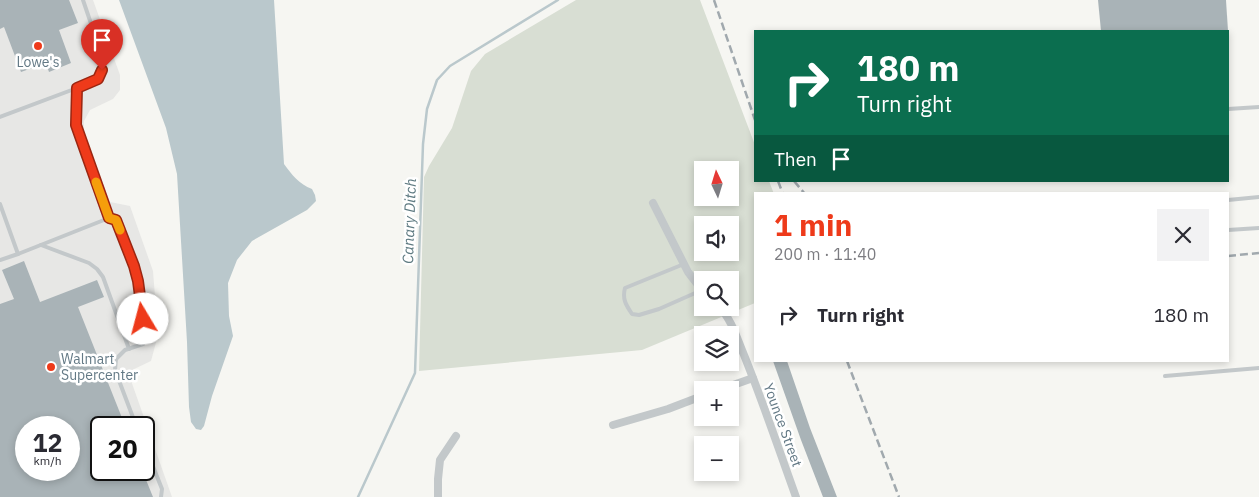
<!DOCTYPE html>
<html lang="en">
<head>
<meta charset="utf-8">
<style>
	body { margin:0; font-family:"IBM Plex Sans",sans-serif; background:#f2f2f3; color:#2b2b33; height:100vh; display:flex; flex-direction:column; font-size:19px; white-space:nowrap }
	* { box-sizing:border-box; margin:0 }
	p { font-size:16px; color:#7c7c81 }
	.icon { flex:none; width:28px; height:28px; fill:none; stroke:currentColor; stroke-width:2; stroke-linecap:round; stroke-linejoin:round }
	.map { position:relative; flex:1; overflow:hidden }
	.sheet { position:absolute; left:754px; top:192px; width:475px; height:170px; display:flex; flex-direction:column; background:#fff; border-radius:0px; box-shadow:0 2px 8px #0003 }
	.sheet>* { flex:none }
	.guide { position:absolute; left:754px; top:30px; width:475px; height:152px; border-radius:0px; box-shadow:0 2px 8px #0003; background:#0b6e4f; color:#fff; overflow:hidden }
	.needle { width:32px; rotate:356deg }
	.tools { position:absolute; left:694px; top:161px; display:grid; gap:10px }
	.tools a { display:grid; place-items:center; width:45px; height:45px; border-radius:0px; background:#fff; box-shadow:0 2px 8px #0003; font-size:25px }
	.speed { position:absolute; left:15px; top:416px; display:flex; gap:10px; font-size:25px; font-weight:700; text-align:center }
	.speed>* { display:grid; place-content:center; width:65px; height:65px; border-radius:50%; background:#fff; box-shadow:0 2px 8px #0003; line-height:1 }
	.speed small { font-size:12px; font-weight:400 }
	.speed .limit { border:2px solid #111; border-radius:8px; background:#fff; color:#111 }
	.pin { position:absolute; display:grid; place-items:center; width:42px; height:42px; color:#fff; margin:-51px -21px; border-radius:50% 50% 50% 0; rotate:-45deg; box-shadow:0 0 5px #0007 }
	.pin .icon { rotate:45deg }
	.me { position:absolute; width:55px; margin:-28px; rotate:352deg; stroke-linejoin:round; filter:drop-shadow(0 0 4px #0008) }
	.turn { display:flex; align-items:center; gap:18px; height:105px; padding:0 20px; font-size:22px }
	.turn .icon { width:65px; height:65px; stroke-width:2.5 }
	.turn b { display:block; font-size:35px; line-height:42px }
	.then { display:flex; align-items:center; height:48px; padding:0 20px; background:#0003; gap:10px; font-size:19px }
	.round { display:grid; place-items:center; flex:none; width:52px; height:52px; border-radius:0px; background:#f2f2f3 }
	.summary { display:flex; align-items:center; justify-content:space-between; height:85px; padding:0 20px }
	h1 { font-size:30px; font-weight:700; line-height:38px; color:#ee3a1a }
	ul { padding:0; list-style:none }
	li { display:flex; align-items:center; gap:15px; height:75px; padding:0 20px }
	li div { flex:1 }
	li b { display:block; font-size:19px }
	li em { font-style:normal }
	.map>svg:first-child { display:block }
</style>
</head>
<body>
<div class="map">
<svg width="1259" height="497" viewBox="0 0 1259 497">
	<rect width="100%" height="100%" fill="#f6f6f2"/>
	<path fill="#e7e7e5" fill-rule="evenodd" d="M0 0H93L120 75V90L113 99 90 110 84 121V135L110 202 130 206 153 271 158 335 151 361 128 372 172 497H0ZM26 428H69V470H26ZM101 428H144V470H101Z"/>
	<path fill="#d8ded3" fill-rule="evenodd" d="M576 0H700L755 145V181H769L774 194H755V303L642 350 419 371 424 177 429 166 452 128 471 71 485 54ZM702 170H730V198H702ZM702 225H730V252H702ZM702 280H730V308H702Z"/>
	<path fill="#bac8cc" d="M119 0H274L284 164C292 175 299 184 312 189L315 195 316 201 307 210 252 241 237 260 228 283 229 316 233 336 212 396 204 426 201 430 196 429 191 422 189 407 187 342 177 174 166 128Z"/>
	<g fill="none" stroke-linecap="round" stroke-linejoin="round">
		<polyline stroke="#bac8cc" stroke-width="2.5" points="358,497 415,373 423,144 427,109 437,80 450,66 558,0"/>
	</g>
	<g fill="#a9b3b7" fill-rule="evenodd">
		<polygon points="0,0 69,0 78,23 59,30 71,63 49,72 46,63 21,72 4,27 0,29"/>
		<polygon points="1098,0 1226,0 1228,31 1101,31"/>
		<path d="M24 261 40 302 97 280 104 297 78 307 126 428H101V470H142L153 497H0V304L14 299 2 270ZM26 428H69V470H26Z"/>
		<polygon points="773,361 787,361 810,428 837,497 823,497 801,440"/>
	</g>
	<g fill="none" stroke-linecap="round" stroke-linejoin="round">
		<g stroke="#c3c8ca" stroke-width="4">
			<polyline points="77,88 75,125 109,218"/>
			<polyline points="1228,109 1259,107"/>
			<polyline points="0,117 77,88 98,79 102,70 102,60 100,50 83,0"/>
			<polyline points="1228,200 1259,197"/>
			<polyline points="0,204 18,254"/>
			<polyline points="1228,230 1259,228"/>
			<polyline points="41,245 89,263 97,269 103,277 129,349"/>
			<polyline points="0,260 18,254 109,218 116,220 134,266 138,281 145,336 143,344 125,350 116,359 115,370 137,428"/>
			<path d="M684 264 625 288C622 299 626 305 632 314L639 315 659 309 702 290"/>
			<polyline points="1165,376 1259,368"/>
			<polyline points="144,444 162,489 161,497"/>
		</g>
		<g stroke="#c3c8ca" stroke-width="8">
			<polyline points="653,203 688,272 702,290"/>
			<path d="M720 308C732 320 737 339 744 355 763 402 779 450 796 497"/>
			<polyline points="719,390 753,378"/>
			<polyline points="613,425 668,409 702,396"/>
			<polyline points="438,497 438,479 440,460 456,436"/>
		</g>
		<g stroke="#a1a9ae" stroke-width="2.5" stroke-dasharray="8 4" stroke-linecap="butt">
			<polyline points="714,0 755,120"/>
			<polyline points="778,181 783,194"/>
			<polyline points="794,181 805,194"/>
			<polyline points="1228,256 1259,253"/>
			<polyline points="847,361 899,497"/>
		</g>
	</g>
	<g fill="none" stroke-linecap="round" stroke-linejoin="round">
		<g stroke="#9b2611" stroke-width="12">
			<polyline id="route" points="102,70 98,79 77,88 76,125 109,218 116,220 134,266 138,281 143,319"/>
		</g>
		<use href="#route" stroke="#ee3a1a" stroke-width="9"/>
		<polyline stroke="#f59e0b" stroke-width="9" points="96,182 109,218 116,220 120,230"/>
	</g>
	<g fill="#ee3a1a" stroke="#fff" stroke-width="2">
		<circle cx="38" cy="46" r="5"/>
		<circle cx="51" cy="367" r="5"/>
	</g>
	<g text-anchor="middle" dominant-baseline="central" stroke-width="5" stroke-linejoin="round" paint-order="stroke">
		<g font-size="14" fill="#637985" stroke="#fff">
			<text x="38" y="62">Lowe's</text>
			<text x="61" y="359" text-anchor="start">Walmart<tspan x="61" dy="16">Supercenter</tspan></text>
		</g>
		<g font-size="14" fill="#637985" stroke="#fff">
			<text transform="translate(783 425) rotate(70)">Younce Street</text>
		</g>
		<g font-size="15" font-style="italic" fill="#5f7b82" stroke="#fff">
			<text transform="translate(409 221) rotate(-88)">Canary Ditch</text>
		</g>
	</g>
</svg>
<div class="tools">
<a><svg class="needle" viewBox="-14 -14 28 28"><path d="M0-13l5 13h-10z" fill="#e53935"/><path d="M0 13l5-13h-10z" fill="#7c7c81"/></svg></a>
<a><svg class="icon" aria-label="sound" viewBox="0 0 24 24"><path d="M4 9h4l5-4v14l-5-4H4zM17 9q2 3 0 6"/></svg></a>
<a><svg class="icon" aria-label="search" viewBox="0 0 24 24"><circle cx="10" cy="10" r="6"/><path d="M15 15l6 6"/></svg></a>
<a><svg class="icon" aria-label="layers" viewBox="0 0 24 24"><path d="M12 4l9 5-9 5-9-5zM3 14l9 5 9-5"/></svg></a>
<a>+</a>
<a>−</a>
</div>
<div class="speed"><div>12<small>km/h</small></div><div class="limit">20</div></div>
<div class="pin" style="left:102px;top:70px;background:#d93025"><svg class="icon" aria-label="arrive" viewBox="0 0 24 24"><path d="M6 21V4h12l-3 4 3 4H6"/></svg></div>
<svg class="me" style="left:143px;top:319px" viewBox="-20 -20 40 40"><circle r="19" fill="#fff"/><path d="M0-13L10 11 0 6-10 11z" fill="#ee3a1a"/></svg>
<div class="guide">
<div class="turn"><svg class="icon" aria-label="right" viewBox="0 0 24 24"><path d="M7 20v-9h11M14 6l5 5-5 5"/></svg><div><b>180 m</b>Turn right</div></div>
<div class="then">Then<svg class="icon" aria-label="arrive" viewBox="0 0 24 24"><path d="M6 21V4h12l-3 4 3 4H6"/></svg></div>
</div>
<section class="sheet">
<div class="summary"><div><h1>1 min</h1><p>200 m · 11:40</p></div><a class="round"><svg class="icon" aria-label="close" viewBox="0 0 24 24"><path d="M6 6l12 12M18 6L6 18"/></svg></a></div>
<ul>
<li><svg class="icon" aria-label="right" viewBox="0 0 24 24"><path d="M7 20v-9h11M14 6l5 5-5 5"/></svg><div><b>Turn right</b></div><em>180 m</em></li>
</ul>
</section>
</div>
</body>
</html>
